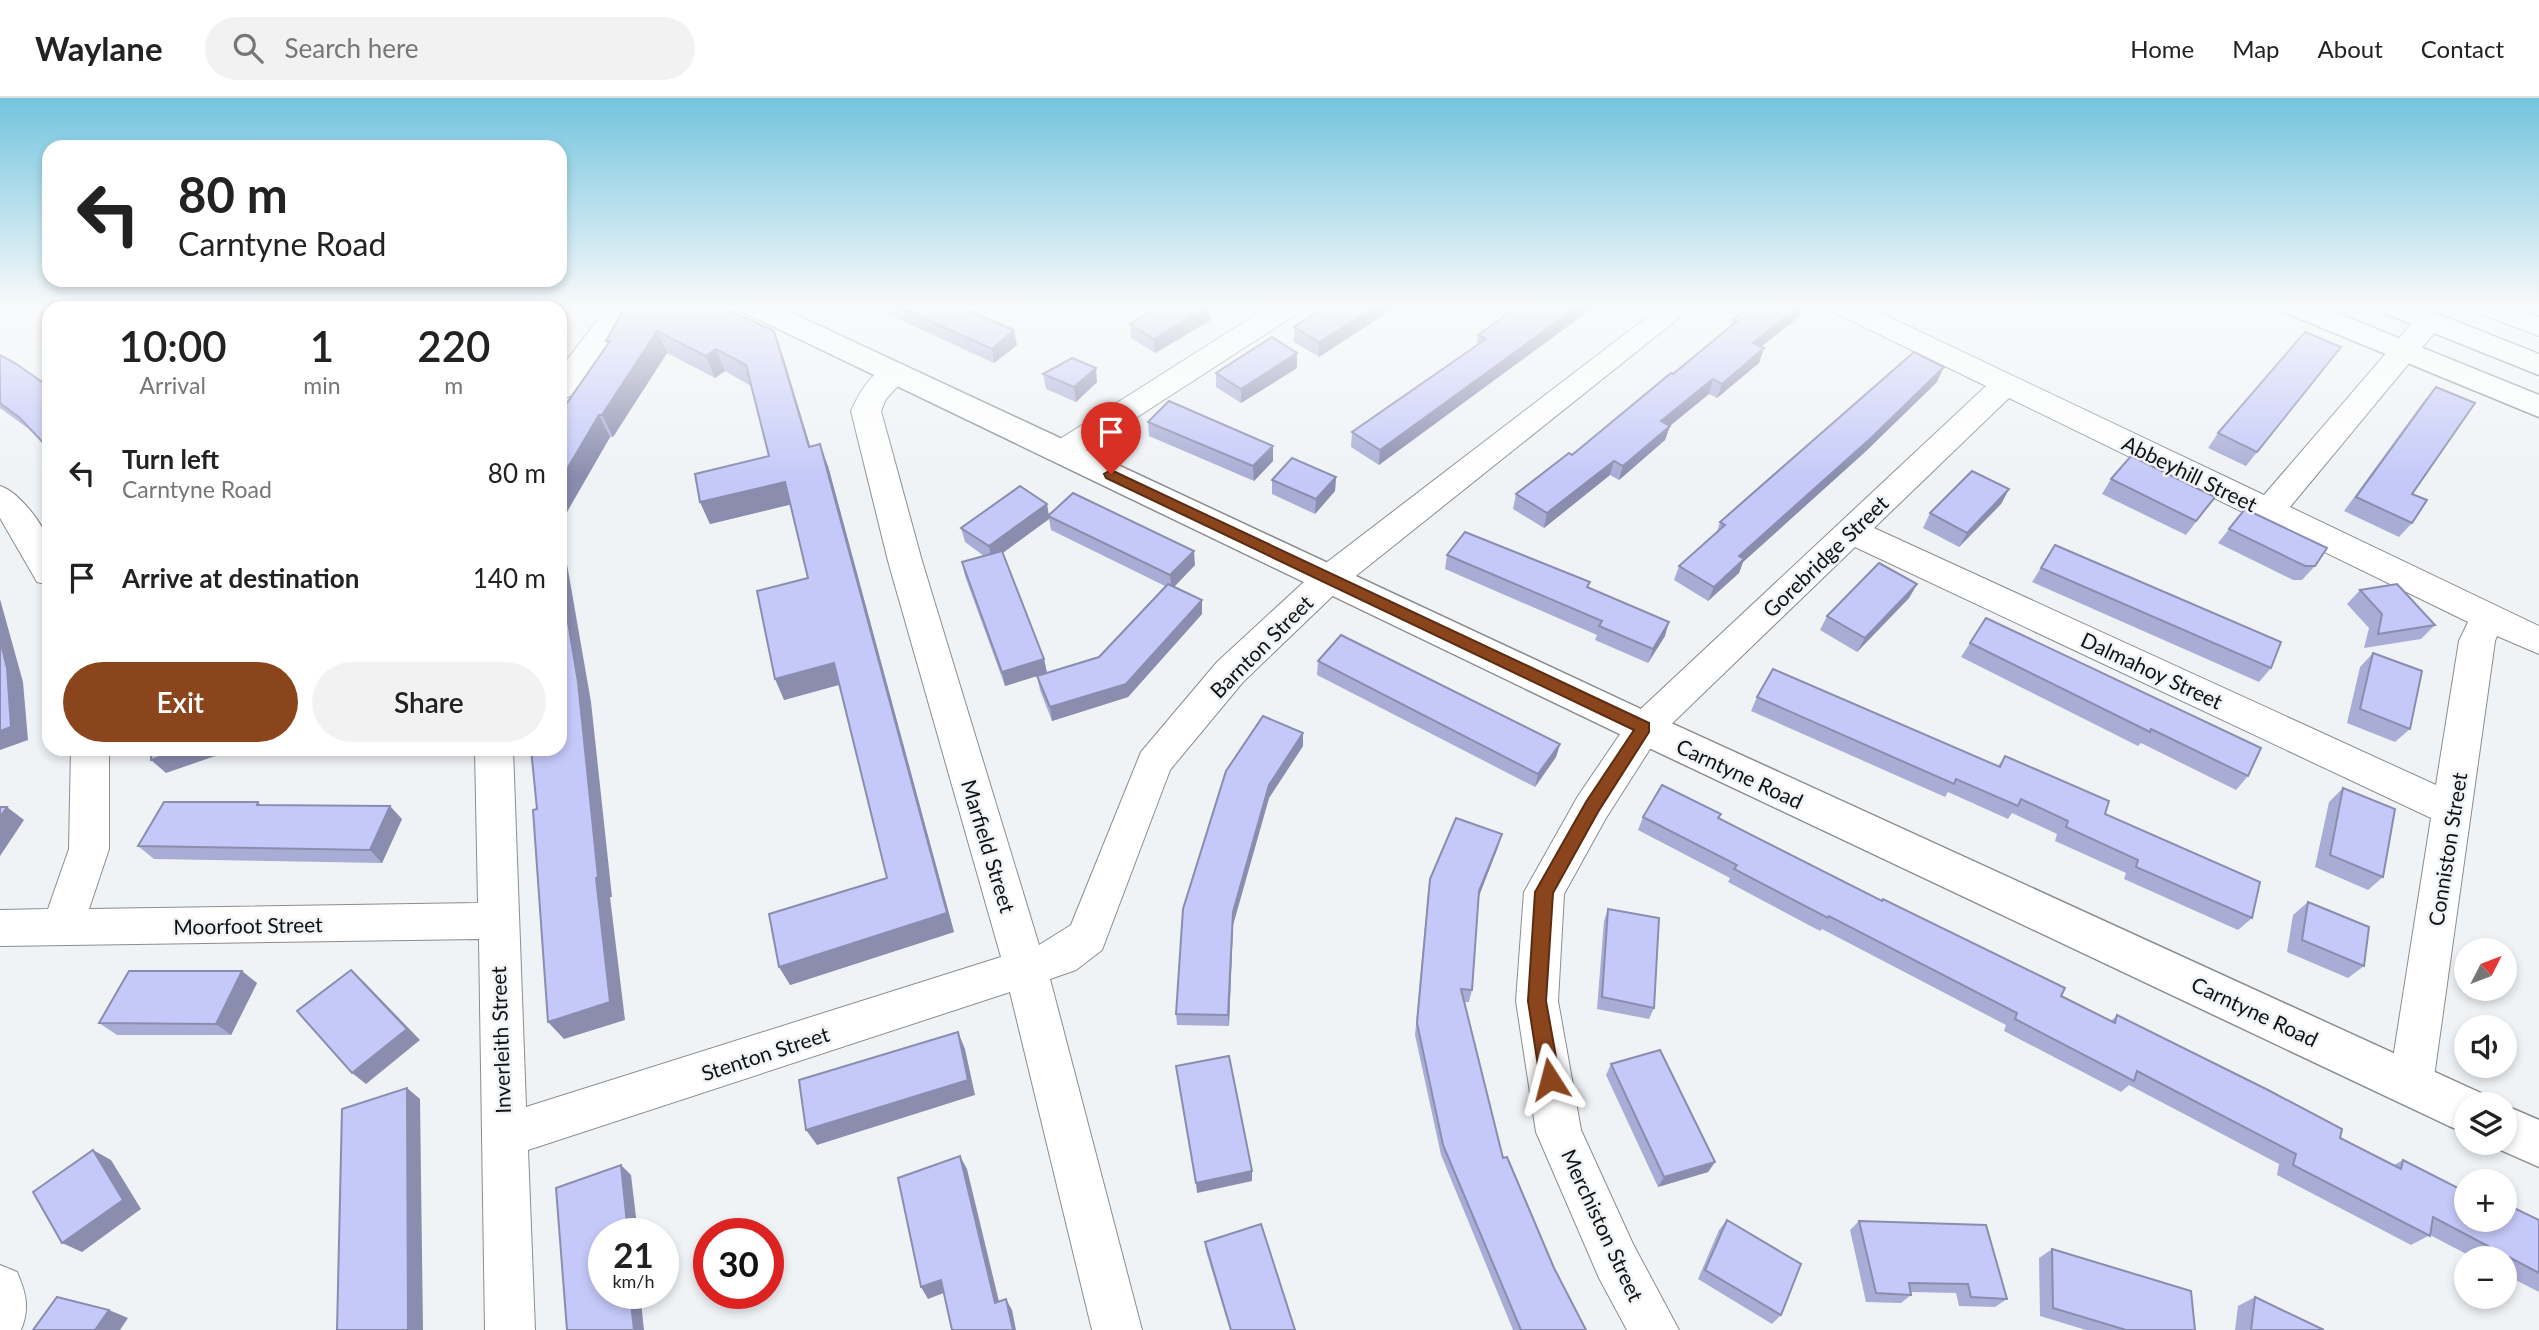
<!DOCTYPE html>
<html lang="en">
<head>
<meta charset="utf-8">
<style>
	body { margin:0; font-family:Lato,sans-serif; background:#f2f2f2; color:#222; height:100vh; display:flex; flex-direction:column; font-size:26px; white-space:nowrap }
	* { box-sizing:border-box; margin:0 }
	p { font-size:23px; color:#767676 }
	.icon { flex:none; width:38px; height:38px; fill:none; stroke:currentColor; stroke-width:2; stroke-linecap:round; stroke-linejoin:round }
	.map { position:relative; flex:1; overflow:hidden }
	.details { position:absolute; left:42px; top:203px; width:525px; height:455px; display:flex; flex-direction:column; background:#fff; border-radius:21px; box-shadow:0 4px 10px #0003 }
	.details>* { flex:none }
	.guide { position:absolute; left:42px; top:42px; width:525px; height:147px; border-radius:21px; box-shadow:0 4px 10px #0003; background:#fff; color:#222; overflow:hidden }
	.needle { width:46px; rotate:48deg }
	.controls { position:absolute; left:2454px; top:840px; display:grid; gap:14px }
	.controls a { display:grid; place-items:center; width:63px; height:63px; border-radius:50%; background:#fff; box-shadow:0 4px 10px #0003; font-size:35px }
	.speed { position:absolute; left:588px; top:1120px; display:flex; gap:14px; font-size:35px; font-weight:700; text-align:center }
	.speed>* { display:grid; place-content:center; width:91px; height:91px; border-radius:50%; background:#fff; box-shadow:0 4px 10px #0003; line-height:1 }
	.speed small { font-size:18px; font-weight:400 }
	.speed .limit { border:10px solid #d22; background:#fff; color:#111 }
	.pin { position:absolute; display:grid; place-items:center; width:60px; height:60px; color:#fff; margin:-72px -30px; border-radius:50% 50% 50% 0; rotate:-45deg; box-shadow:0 0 7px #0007 }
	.pin .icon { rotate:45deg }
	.me { position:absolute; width:77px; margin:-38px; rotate:351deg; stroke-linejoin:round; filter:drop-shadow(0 0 5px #0008) }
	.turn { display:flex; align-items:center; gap:24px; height:147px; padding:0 21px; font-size:32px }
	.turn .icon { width:91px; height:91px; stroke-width:2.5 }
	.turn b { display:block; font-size:49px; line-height:60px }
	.eta { display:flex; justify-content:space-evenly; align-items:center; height:119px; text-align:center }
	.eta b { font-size:42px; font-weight:600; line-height:49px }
	.action { display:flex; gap:14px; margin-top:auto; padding:14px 21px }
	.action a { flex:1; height:80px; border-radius:42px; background:#8a451d; color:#fff; font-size:28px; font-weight:600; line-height:80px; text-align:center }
	.action a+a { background:#f2f2f2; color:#222 }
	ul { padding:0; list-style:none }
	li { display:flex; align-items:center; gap:21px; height:105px; padding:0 21px }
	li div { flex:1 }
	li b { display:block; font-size:26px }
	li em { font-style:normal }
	header { display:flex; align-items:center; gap:42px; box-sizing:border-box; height:98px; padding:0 35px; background:#fff; border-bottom:2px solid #e0e0e0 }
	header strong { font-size:33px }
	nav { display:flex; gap:38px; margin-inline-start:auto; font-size:24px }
	.search { width:490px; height:63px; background:#f2f2f2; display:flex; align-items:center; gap:18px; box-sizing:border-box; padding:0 24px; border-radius:38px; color:#767676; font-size:26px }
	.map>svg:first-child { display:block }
</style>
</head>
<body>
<header>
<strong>Waylane</strong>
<div class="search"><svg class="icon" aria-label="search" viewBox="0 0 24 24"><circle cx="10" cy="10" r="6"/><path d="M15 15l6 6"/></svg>Search here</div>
<nav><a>Home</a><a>Map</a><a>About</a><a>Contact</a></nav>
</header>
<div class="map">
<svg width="2539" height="1232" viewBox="0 0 2539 1232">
	<rect width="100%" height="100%" fill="#f0f3f6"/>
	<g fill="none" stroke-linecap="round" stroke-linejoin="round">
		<g stroke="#8a8d90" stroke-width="2">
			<g id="minor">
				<polygon points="234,207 265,207 267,210 236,210"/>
				<polygon points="609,207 638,207 571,298 560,301 560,271"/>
				<polygon points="1271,207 1305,207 1301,213 1074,360 1063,363 1052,360 1047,353 1052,346"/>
				<path d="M1663 207H1695L1342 489 1243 584 1170 672 1102 852 1076 872 1050 881 1142 1232H1092L1010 894 528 1052 535 1232H485L479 841 0 848V812L48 811 69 751 71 651H109V751L89 811 478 805 475 651H513L526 1009 1001 859 888 463 851 313C861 291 878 261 905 268L910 275 886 301 881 313 922 463 1039 847 1071 827 1141 654 1217 564 1318 471Z"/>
				<path d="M1827 207H1864L2264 397 2419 217 2429 214 2439 217 2443 223 2439 229 2290 409 2539 528V556L2497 538 2495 543 2433 986 2427 1001 2411 1007 2395 1001 2389 986 2431 720 1855 449 1657 640 1606 720 1564 796 1558 903 1581 1032 1633 1146 1679 1232H1627L1599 1180 1536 1034 1516 903 1524 794 1578 698 1631 620 1986 288 1831 213ZM2009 300 2468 524 2459 543 2436 687 1874 430Z"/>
				<polygon points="2469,207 2508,207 2539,219 2539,238 2473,213"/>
				<path d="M0 388C18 393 46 428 49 447 51 460 49 475 49 487L37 484 0 420Z"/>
				<path d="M0 1167 17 1174C26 1195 30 1210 21 1232H0Z"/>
			</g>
		</g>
		<g stroke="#8a8d90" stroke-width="3">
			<g id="tertiary">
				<polygon points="736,207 775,207 1658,619 2483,996 2487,1006 2466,1006 2466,1035 2449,1028 1630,641 741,213"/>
				<polygon points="2504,1007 2539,1022 2539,1069 2487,1046 2504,1045"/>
			</g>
		</g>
		<g stroke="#8a8d90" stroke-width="3">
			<g id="primary">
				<polygon points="2276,207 2317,207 2539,297 2539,319 2281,213"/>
				<polygon points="2374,207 2415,207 2539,256 2539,277 2379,213"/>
			</g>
		</g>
		<use href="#minor" fill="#fff" fill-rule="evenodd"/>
		<use href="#tertiary" fill="#fff" fill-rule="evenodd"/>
		<use href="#primary" fill="#fff" fill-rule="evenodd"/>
	</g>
	<g fill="#a9add6" fill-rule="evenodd">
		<polygon points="79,207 163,207 167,210 84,210"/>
		<polygon points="416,207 525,207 524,208 525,210 417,210"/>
		<polygon points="626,207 782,255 810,348 828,368 954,834 790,887 887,780 839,587 784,602 808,480 791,406 710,426 700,404 769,358 751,288 725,273 715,280 667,255 613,339 610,339 560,426 608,247 606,243"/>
		<polygon points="868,207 956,207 1017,247 994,265"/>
		<polygon points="1210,207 1211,222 1155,255 1131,240 1130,226"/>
		<polygon points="1329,207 1319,259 1294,244 1294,229"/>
		<polygon points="1520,207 1379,367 1351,349 1352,334 1476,248 1478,237"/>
		<polygon points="1800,218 1761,249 1764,250 1759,265 1717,300 1709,296 1670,328 1665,342 1619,382 1610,377 1544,430 1513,411 1516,396 1572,357 1673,276 1731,228 1733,221"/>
		<polygon points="0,257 33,334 0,310"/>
		<polygon points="2330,263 2246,368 2208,350 2218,335"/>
		<polygon points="1297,270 1241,305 1216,289 1216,275"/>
		<polygon points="1043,276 1097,284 1076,304 1046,291"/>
		<polygon points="1937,284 1865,354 1743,464 1739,475 1708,503 1674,482 1679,468 1717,434 1720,424"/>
		<polygon points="2436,289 2412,396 2412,425 2399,439 2344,413 2424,303"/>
		<polygon points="1148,324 1273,348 1273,363 1254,383 1149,338"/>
		<polygon points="1336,379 1335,393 1315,416 1272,396 1272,382"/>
		<polygon points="2111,381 2215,399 2186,437 2102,396"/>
		<polygon points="2009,391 2001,406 1959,449 1923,430 1930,415"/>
		<path d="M1047 406 1049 417 1195 467 1174 489 1202 516 1128 599 1052 623 1040 592 1037 578 1005 588 965 478 962 464 984 458 965 444 961 430ZM1049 421 1051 432 1165 488 1099 559 1047 575 1044 561 1002 455Z"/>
		<polygon points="2245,411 2315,468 2302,482 2293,482 2218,445"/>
		<polygon points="2055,447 2271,570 2259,584 2032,484"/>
		<polygon points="1447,457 1588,489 1665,538 1648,565 1595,542 1597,537 1445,471"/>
		<polygon points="1917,486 1909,500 1857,554 1820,532 1827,518"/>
		<polygon points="2360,492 2435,527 2421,541 2364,550 2369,530 2347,506"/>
		<polygon points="1986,520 2248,678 2236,692 2141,645 2138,648 1961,559"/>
		<polygon points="2373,555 2410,631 2395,644 2347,625 2360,569"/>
		<polygon points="1318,563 1560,646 1556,659 1535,689 1317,577"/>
		<polygon points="1757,599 1998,668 2005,658 2105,716 2252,820 2238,832 2124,781 2126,775 2055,743 2057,736 2012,715 2008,721 1948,694 1945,699 1751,613"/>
		<polygon points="1303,635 1303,648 1269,700 1233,827 1229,928 1177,927 1176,916 1183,811"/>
		<polygon points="2343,690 2383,779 2368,792 2315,769 2329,704"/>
		<polygon points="258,704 261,707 402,721 382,765 154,761 138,748"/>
		<polygon points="1643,719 1719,720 2111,923 2117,917 2340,1040 2394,1067 2403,1062 2466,1122 2539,1122 2539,1194 2504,1176 2504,1160 2474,1160 2430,1137 2411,1147 2277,1077 2279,1066 2129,987 2121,994 2004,933 2006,927 1822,831 1820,833 1728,784 1730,780 1638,732"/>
		<polygon points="1498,749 1478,799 1472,892 1469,904 1464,904 1503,1060 1554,1170 1586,1232 1513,1232 1441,1057 1415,937 1428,794 1430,781"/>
		<polygon points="2308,804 2364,868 2348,880 2287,854 2293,817"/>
		<polygon points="1608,811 1654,910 1649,921 1597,911 1604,823"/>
		<polygon points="257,885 231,937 117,937 99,925"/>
		<polygon points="1611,966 1715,1064 1708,1074 1658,1089 1606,977"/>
		<polygon points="1727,1122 1781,1217 1772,1226 1698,1181 1719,1132"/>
		<polygon points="1859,1123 2007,1201 1995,1209 1959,1208 1956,1195 1911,1194 1911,1197 1901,1205 1866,1204 1850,1132"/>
		<polygon points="1205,1144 1295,1232 1230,1232 1206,1153"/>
		<polygon points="2052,1151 2195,1232 2086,1232 2040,1218 2039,1160"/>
		<polygon points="2255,1199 2324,1232 2235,1232 2238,1208"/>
	</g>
	<g fill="#8a8dae">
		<polygon points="484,207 525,207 524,208 525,210 486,210"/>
		<polygon points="1210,207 1211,222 1155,255 1154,241"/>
		<polygon points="1378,207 1399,207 1319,259 1319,244"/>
		<polygon points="1580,207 1597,207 1379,367 1380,352"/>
		<polygon points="1800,207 1804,207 1800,218 1748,259 1753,245"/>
		<polygon points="1014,232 1017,247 994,265 992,251"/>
		<polygon points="657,233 667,255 613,339 602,317"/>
		<polygon points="774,233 782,255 817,371 809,349"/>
		<polygon points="1764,250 1759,265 1717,300 1722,286"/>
		<polygon points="716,251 725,273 715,280 706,258"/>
		<polygon points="1297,255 1297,270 1241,305 1241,291"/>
		<polygon points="1944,269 1937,284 1865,354 1743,464 1739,475 1708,503 1714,489 1739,458"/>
		<polygon points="1096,270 1097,284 1076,304 1074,289"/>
		<polygon points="1713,281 1709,296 1657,338 1661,323"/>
		<polygon points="599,317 610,339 560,426 560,383"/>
		<polygon points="1670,328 1665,342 1619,382 1623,368"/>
		<polygon points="820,346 828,368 954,834 790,887 779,869 947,815"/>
		<polygon points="1273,348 1273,363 1254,383 1253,368"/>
		<polygon points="1614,363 1610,377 1544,430 1547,415"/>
		<polygon points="1336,379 1335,393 1315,416 1316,401"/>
		<polygon points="785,384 793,406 710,426 700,404"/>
		<polygon points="2009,391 2001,406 1959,449 1967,435"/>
		<polygon points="1047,406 1049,421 992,463 989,448"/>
		<polygon points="560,426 591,604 612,799 610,799 625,922 564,941 548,924 560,476"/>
		<polygon points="1194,453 1195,467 1172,491 1170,477"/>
		<polygon points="1917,486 1909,500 1857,554 1865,540"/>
		<polygon points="0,501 23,584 28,642 0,652"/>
		<polygon points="1202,502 1202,516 1128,599 1052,623 1050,609"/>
		<polygon points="1669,524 1665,538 1648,565 1653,551"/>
		<polygon points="1044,561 1047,575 1005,588 1002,574"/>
		<polygon points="834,565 842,586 784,602 775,581"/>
		<polygon points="1303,635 1303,648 1269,700 1233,827 1229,928 1228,917 1233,814 1269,687"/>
		<polygon points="1560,646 1556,659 1535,689 1538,676"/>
		<polygon points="183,651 221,651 221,656 166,675 151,662"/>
		<polygon points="390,708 402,721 382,765 370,752"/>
		<polygon points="7,709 24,722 0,758 0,719"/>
		<polygon points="1502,736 1498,749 1476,806 1479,793"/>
		<polygon points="351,872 364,884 420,942 366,986 352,975"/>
		<polygon points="242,873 257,885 231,937 216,926"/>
		<polygon points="958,934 965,951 975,997 817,1047 806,1032"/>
		<polygon points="407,990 420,1001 423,1232 408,1232"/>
		<polygon points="93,1052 111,1062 141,1111 82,1154 62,1145"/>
		<polygon points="960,1058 967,1071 1002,1216 995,1205"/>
		<polygon points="1715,1064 1708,1074 1658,1089 1664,1079"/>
		<polygon points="621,1067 631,1077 638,1136 628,1136"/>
		<polygon points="1252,1073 1252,1083 1197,1095 1196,1085"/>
		<polygon points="941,1182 949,1193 928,1201 921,1189"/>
		<polygon points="630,1195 640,1195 644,1232 634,1232"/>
		<polygon points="1006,1201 1012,1212 1016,1232 1013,1232"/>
		<polygon points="109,1212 128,1220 120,1232 95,1232"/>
	</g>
	<g fill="#c5c9f9" stroke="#8a8dae" stroke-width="2">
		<polygon points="94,207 163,207 167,210 100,210"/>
		<polygon points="438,207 484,207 490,210 442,210 443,209"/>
		<polygon points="626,207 718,207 774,233 809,349 820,346 947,815 779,869 769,816 887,780 834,565 775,581 757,493 808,480 785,384 700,404 695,376 769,358 746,267 716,251 706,258 657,233 602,317 599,317 560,383 560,315 610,243 606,243"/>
		<polygon points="895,207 956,207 1014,232 992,251"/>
		<polygon points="1162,207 1210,207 1154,241 1130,226"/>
		<polygon points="1329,207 1378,207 1319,244 1294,229"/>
		<polygon points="1520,207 1580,207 1380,352 1352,334 1486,241 1478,237"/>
		<polygon points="1752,207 1800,207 1753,245 1764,250 1722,286 1713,281 1661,323 1670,328 1623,368 1614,363 1547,415 1516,396 1569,355 1572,357 1671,275 1673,276 1737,223 1733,221"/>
		<polygon points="2305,234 2341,249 2257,354 2218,335"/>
		<polygon points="1272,239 1297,255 1241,291 1216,275"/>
		<polygon points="1914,254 1944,269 1871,340 1739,458 1744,461 1714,489 1679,468 1725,427 1720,424"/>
		<polygon points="0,257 15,265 49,289 49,351 20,320 0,305"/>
		<polygon points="1072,260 1096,270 1074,289 1043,276"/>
		<polygon points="2436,289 2475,305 2412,396 2427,402 2412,425 2356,399"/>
		<polygon points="1169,303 1273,348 1253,368 1148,324"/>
		<polygon points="2131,358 2215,399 2196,423 2111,381"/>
		<polygon points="1292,360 1336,379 1316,401 1272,382"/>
		<polygon points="1972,373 2009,391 1967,435 1930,415"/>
		<polygon points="1020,388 1047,406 989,448 961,430"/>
		<polygon points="1073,395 1194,453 1170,477 1048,418"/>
		<polygon points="2245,411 2327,450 2315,468 2305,468 2229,431"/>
		<polygon points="1465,434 1590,484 1587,489 1669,524 1653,551 1599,528 1602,523 1447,457"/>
		<polygon points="2055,447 2281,544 2271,570 2041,470"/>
		<polygon points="1002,453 1044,561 1002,574 962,464"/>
		<polygon points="1879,465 1917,486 1865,540 1827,518"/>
		<polygon points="560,476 578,584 598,779 596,780 610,904 548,924 533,712 537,711 531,651 560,651"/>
		<polygon points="1168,486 1202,502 1126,586 1050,609 1037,578 1099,559"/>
		<polygon points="2397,486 2435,527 2378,536 2382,516 2360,492"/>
		<polygon points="1986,520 2261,650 2248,678 2151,631 2150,634 1970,545"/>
		<polygon points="1341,537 1560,646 1538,676 1318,563"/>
		<polygon points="0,542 7,570 11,629 0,633"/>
		<polygon points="2373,555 2422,573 2410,631 2360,611"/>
		<polygon points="1773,571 2000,669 2005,658 2109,703 2105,716 2260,784 2252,820 2136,769 2138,762 2066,729 2068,723 2021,701 2018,708 1956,681 1954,686 1757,599"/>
		<polygon points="1263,618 1303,635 1269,687 1233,814 1228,917 1176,916 1183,811 1226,673"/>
		<polygon points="151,651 183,651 151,662"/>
		<polygon points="1662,687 1721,716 1718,720 1882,803 1883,801 2065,890 2061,898 2115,925 2117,917 2268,992 2342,1031 2340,1040 2401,1071 2403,1062 2466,1094 2466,1122 2504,1122 2504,1105 2539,1122 2539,1175 2433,1119 2430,1138 2293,1067 2296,1056 2137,973 2134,983 2015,921 2017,915 1829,818 1828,820 1734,771 1737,767 1643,719"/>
		<polygon points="2343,690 2395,711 2383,779 2330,757"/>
		<polygon points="164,704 258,704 257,707 390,708 370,752 138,748"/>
		<polygon points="0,709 7,709 0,719"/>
		<polygon points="1456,720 1502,736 1479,793 1472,892 1461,891 1503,1060 1507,1059 1554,1170 1586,1232 1521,1232 1443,1047 1417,925 1430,781"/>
		<polygon points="2308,804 2369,829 2364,868 2302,842"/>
		<polygon points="1608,811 1659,820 1654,910 1602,899"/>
		<polygon points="351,872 407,931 352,975 297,913"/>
		<polygon points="129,873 242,873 216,926 99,925"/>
		<polygon points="958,934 968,982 806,1032 799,982"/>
		<polygon points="1660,952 1715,1064 1664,1079 1611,966"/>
		<polygon points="1229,958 1252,1073 1196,1085 1176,968"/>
		<polygon points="407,990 408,1232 337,1232 342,1011"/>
		<polygon points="93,1052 123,1102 62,1145 33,1094"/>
		<polygon points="960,1058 995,1205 1006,1201 1013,1232 952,1232 941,1182 921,1189 898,1080"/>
		<polygon points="621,1067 628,1136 604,1136 604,1195 630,1195 634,1232 567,1232 556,1090"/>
		<polygon points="1727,1122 1801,1166 1781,1217 1705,1172"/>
		<polygon points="1859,1123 1986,1127 2007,1201 1971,1199 1968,1186 1909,1185 1911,1197 1876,1195"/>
		<polygon points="1261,1126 1295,1232 1231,1232 1205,1144"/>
		<polygon points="2052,1151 2191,1193 2195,1232 2126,1232 2053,1210"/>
		<polygon points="57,1199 109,1212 95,1232 33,1232"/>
		<polygon points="2255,1199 2324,1232 2251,1232"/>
	</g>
	<linearGradient id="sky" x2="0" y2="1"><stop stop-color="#73c4de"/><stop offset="0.55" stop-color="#f8fafb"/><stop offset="1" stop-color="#f8fafb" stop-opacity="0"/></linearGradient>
	<rect width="2539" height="379" fill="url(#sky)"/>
	<polygon fill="#8a451d" stroke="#5a2d13" stroke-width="2" points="1111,372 1649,625 1649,634 1598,714 1553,795 1546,903 1560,981 1557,988 1550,991 1543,988 1540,981 1528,903 1535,794 1586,704 1634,632 1106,380 1104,376"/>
	<g text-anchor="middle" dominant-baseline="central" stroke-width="5" stroke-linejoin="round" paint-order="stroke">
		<g font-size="21" fill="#101112" stroke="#f0f3f6">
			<text transform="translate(2190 375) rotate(26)">Abbeyhill Street</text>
			<text transform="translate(1825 458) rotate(-44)">Gorebridge Street</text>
			<text transform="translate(1261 548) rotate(-45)">Barnton Street</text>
			<text transform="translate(2152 572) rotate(25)">Dalmahoy Street</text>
			<text transform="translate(1740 675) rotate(25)">Carntyne Road</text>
			<text transform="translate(989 748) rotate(73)">Marfield Street</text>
			<text transform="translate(2447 751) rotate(-81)">Conniston Street</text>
			<text transform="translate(248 827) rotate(-1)">Moorfoot Street</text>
			<text transform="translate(2255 913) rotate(25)">Carntyne Road</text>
			<text transform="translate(500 942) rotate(-92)">Inverleith Street</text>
			<text transform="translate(765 955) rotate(-18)">Stenton Street</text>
			<text transform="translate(1603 1127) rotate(65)">Merchiston Street</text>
		</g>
	</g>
</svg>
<div class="controls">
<a><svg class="needle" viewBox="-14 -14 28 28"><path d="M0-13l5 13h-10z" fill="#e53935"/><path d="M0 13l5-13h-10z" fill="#767676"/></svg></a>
<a><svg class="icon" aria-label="sound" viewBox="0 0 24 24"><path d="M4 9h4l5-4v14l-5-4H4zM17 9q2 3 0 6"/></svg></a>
<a><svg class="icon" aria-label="layers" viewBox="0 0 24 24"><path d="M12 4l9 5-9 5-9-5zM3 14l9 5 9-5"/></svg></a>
<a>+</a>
<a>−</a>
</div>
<div class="speed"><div>21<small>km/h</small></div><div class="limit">30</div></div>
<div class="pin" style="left:1111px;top:376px;background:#d93025"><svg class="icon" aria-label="arrive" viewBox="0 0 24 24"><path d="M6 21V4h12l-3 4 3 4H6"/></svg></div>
<svg class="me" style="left:1550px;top:981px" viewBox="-20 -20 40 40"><path d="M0-17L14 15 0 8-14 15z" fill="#8a451d" stroke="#fff" stroke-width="4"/></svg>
<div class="guide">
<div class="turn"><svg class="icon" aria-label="left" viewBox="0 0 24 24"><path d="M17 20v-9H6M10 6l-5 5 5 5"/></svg><div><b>80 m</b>Carntyne Road</div></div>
</div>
<section class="details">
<div class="eta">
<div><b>10:00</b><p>Arrival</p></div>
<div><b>1</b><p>min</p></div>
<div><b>220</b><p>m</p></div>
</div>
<ul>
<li><svg class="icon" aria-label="left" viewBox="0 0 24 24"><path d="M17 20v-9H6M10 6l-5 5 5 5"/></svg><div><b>Turn left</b><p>Carntyne Road</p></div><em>80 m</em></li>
<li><svg class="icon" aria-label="arrive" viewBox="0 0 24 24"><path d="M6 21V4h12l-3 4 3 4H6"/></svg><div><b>Arrive at destination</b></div><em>140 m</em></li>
</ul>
<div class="action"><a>Exit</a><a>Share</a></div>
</section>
</div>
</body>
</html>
